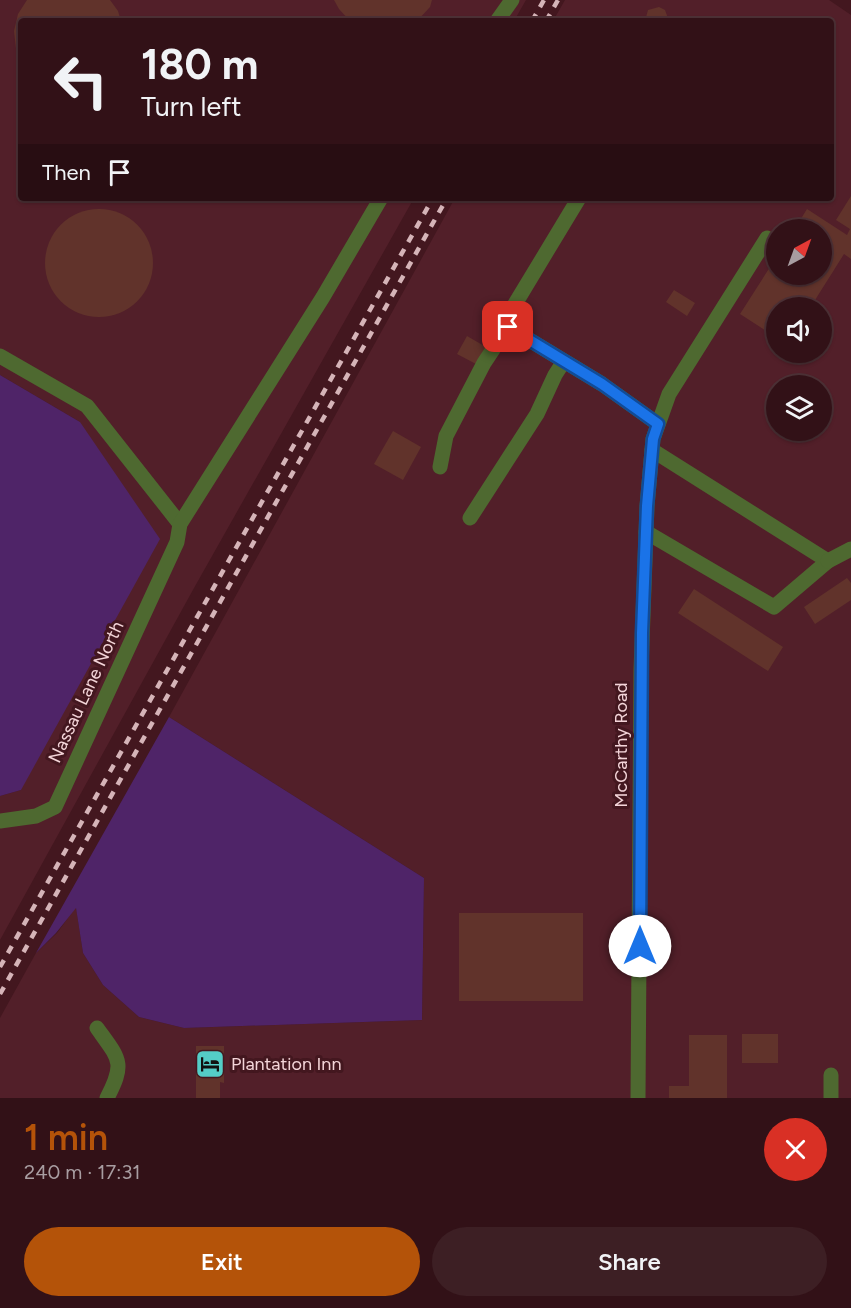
<!DOCTYPE html>
<html lang="en">
<head>
<meta charset="utf-8">
<style>
	body { margin:0; font-family:Figtree,sans-serif; background:#3d1f24; color:#f1f3f6; height:100vh; display:flex; flex-direction:column; font-size:22px; white-space:nowrap }
	* { box-sizing:border-box; margin:0 }
	p { font-size:20px; color:#a89da1 }
	.icon { flex:none; width:33px; height:33px; fill:none; stroke:currentColor; stroke-width:2; stroke-linecap:round; stroke-linejoin:round }
	.map { position:relative; height:1098px; overflow:hidden }
	.side { display:flex; flex-direction:column; background:#321117; flex:1 }
	.side>* { flex:none }
	.hud { position:absolute; left:18px; top:18px; width:816px; height:183px; border-radius:6px; box-shadow:0 2px 4px #0004,0 0 0 2px #4d3136; background:#321117; color:#f1f3f6; overflow:hidden }
	.needle { width:39px; rotate:41deg }
	.tools { position:absolute; left:766px; top:219px; display:grid; gap:12px }
	.tools a { display:grid; place-items:center; width:66px; height:66px; border-radius:50%; background:#321117; box-shadow:0 2px 4px #0004,0 0 0 2px #4d3136; font-size:30px }
	.pin { position:absolute; display:grid; place-items:center; width:51px; height:51px; color:#fff; margin:-26px; border-radius:12px; box-shadow:0 3px 9px #0006 }
	.me { position:absolute; width:66px; margin:-33px; rotate:0deg; stroke-linejoin:round; filter:drop-shadow(0 0 4px #0008) }
	.turn { display:flex; align-items:center; gap:21px; height:126px; padding:0 24px; font-size:27px }
	.turn .icon { width:78px; height:78px; stroke-width:2.5 }
	.turn b { display:block; font-size:42px; line-height:51px }
	.then { display:flex; align-items:center; height:57px; padding:0 24px; background:#0003; gap:12px; font-size:22px }
	.round { display:grid; place-items:center; flex:none; width:63px; height:63px; border-radius:32px; background:#3d1f24 }
	.head { display:flex; align-items:center; justify-content:space-between; height:102px; padding:0 24px }
	h1 { font-size:36px; font-weight:600; line-height:45px; color:#b45309 }
	.button { display:flex; gap:12px; margin-top:auto; padding:12px 24px }
	.button a { flex:1; height:69px; border-radius:36px; background:#b45309; color:#fff; font-size:24px; font-weight:600; line-height:69px; text-align:center }
	.button a+a { background:#3d1f24; color:#f1f3f6 }
	.map>svg:first-child { display:block }
</style>
</head>
<body>
<div class="map">
<svg width="851" height="1098" viewBox="0 0 851 1098">
	<rect width="100%" height="100%" fill="#43171f"/>
	<g fill="#521f29" fill-rule="evenodd">
		<polygon points="0,0 526,0 514,21 21,21 21,198 414,198 194,588 0,940 0,796 21,790 80,422 0,375"/>
		<path d="M565 0H829L851 15V1098H0V1018L36 953 57 933 76 907 83 953 103 985 139 1017 184 1028 422 1020 424 878 169 717 455 198H831V21H553ZM777 230H822V274H777ZM777 308H822V352H777ZM777 386H822V430H777Z"/>
	</g>
	<g fill="#4f2468">
		<polygon points="0,375 80,422 160,539 21,790 0,796"/>
		<polygon points="169,717 424,878 422,1020 184,1028 139,1017 103,985 83,953 76,908 56,933 36,953"/>
	</g>
	<g fill="#61332b">
		<polygon points="27,0 110,0 118,11 121,21 21,21 21,59 16,49 14,31 18,14"/>
		<polygon points="334,0 432,0 430,7 417,21 350,21 339,9"/>
		<polygon points="659,7 665,10 669,21 645,21 648,10"/>
		<polygon points="851,196 851,259 844,254 810,308 777,308 777,338 740,314 777,256 777,274 822,274 822,230 794,230 807,209 847,235 850,229 836,220"/>
		<circle cx="99" cy="263" r="54"/>
		<polygon points="674,290 695,303 687,316 666,302"/>
		<polygon points="467,336 486,347 476,364 457,354"/>
		<polygon points="393,431 421,447 403,480 374,464"/>
		<polygon points="847,578 851,583 851,600 815,624 804,607"/>
		<polygon points="694,589 783,647 768,671 678,613"/>
		<rect x="459" y="913" width="124" height="88"/>
		<rect x="742" y="1034" width="36" height="29"/>
		<polygon points="689,1035 727,1035 727,1098 669,1098 669,1086 689,1086"/>
		<polygon points="196,1046 224,1046 224,1083 220,1082 220,1098 196,1098"/>
	</g>
	<g fill="none" stroke-linecap="round" stroke-linejoin="round">
		<g stroke="#4e6930" stroke-width="15">
			<polyline points="497,21 512,0"/>
			<polyline points="579,198 515,304 508,327 602,384 658,424"/>
			<polyline points="0,356 87,406 180,524"/>
			<polyline points="440,467 446,436 484,363 508,327"/>
			<polyline points="470,518 537,414 555,375 564,361"/>
			<polyline points="646,532 774,607 828,561 652,450"/>
			<polyline points="828,561 851,549"/>
			<polyline points="0,821 36,816 55,807 177,542 180,524 323,297 381,198"/>
			<path d="M97 1028C119 1059 126 1062 107 1098"/>
			<polyline points="831,1075 831,1098"/>
			<polyline points="638,1098 641,670 647,506 653,439 669,394 767,238"/>
		</g>
		<g stroke="#d5b4b8" stroke-width="4.5" stroke-dasharray="8 8" stroke-linecap="butt">
			<polyline points="532,21 544,0"/>
			<polyline points="546,21 558,0"/>
			<polyline points="0,967 433,198"/>
			<polyline points="0,994 447,198"/>
		</g>
	</g>
	<g fill="none" stroke-linecap="round" stroke-linejoin="round">
		<g stroke="#114b97" stroke-width="15">
			<polyline id="route" points="508,327 602,384 658,424 653,439 647,506 642,633 640,946"/>
		</g>
		<use href="#route" stroke="#1a73e8" stroke-width="10"/>
	</g>
	<defs>
		<g id="hotel-square" transform="scale(1.5)"><rect x="-9" y="-9" width="18" height="18" rx="4" fill="#54cdc7" stroke="#43171f"/><path d="M-6-4.5h1.5V1H6V5H4.5V3h-9V5H-6ZM-4 0a1.8 1.8 0 1 1 3.6 0ZM.5 0V-2.5h3Q6-2.5 6 0Z" fill="#111"/></g>
	</defs>
	<g fill-rule="evenodd">
		<use href="#hotel-square" x="210" y="1064"/>
	</g>
	<g text-anchor="middle" dominant-baseline="central" stroke-width="6" stroke-linejoin="round" paint-order="stroke">
		<g font-size="18" fill="#f4d5d9" stroke="#43171f">
			<text transform="translate(86 692) rotate(-65)">Nassau Lane North</text>
			<text transform="translate(621 745) rotate(-90)">McCarthy Road</text>
		</g>
		<g font-size="18" fill="#f4d5d9" stroke="#43171f" text-anchor="start">
			<text x="231" y="1064">Plantation Inn</text>
		</g>
	</g>
</svg>
<div class="tools">
<a><svg class="needle" viewBox="-14 -14 28 28"><path d="M0-13l5 13h-10z" fill="#e53935"/><path d="M0 13l5-13h-10z" fill="#a89da1"/></svg></a>
<a><svg class="icon" aria-label="sound" viewBox="0 0 24 24"><path d="M4 9h4l5-4v14l-5-4H4zM17 9q2 3 0 6"/></svg></a>
<a><svg class="icon" aria-label="layers" viewBox="0 0 24 24"><path d="M12 4l9 5-9 5-9-5zM3 14l9 5 9-5"/></svg></a>
</div>
<div class="pin" style="left:508px;top:327px;background:#d93025"><svg class="icon" aria-label="arrive" viewBox="0 0 24 24"><path d="M6 21V4h12l-3 4 3 4H6"/></svg></div>
<svg class="me" style="left:640px;top:946px" viewBox="-20 -20 40 40"><circle r="19" fill="#fff"/><path d="M0-13L10 11 0 6-10 11z" fill="#1a73e8"/></svg>
<div class="hud">
<div class="turn"><svg class="icon" aria-label="left" viewBox="0 0 24 24"><path d="M17 20v-9H6M10 6l-5 5 5 5"/></svg><div><b>180 m</b>Turn left</div></div>
<div class="then">Then<svg class="icon" aria-label="arrive" viewBox="0 0 24 24"><path d="M6 21V4h12l-3 4 3 4H6"/></svg></div>
</div>
</div>
<section class="side">
<div class="head"><div><h1>1 min</h1><p>240 m · 17:31</p></div><a class="round" style="background:#d93025;color:#fff"><svg class="icon" aria-label="close" viewBox="0 0 24 24"><path d="M6 6l12 12M18 6L6 18"/></svg></a></div>
<div class="button"><a>Exit</a><a>Share</a></div>
</section>
</body>
</html>
